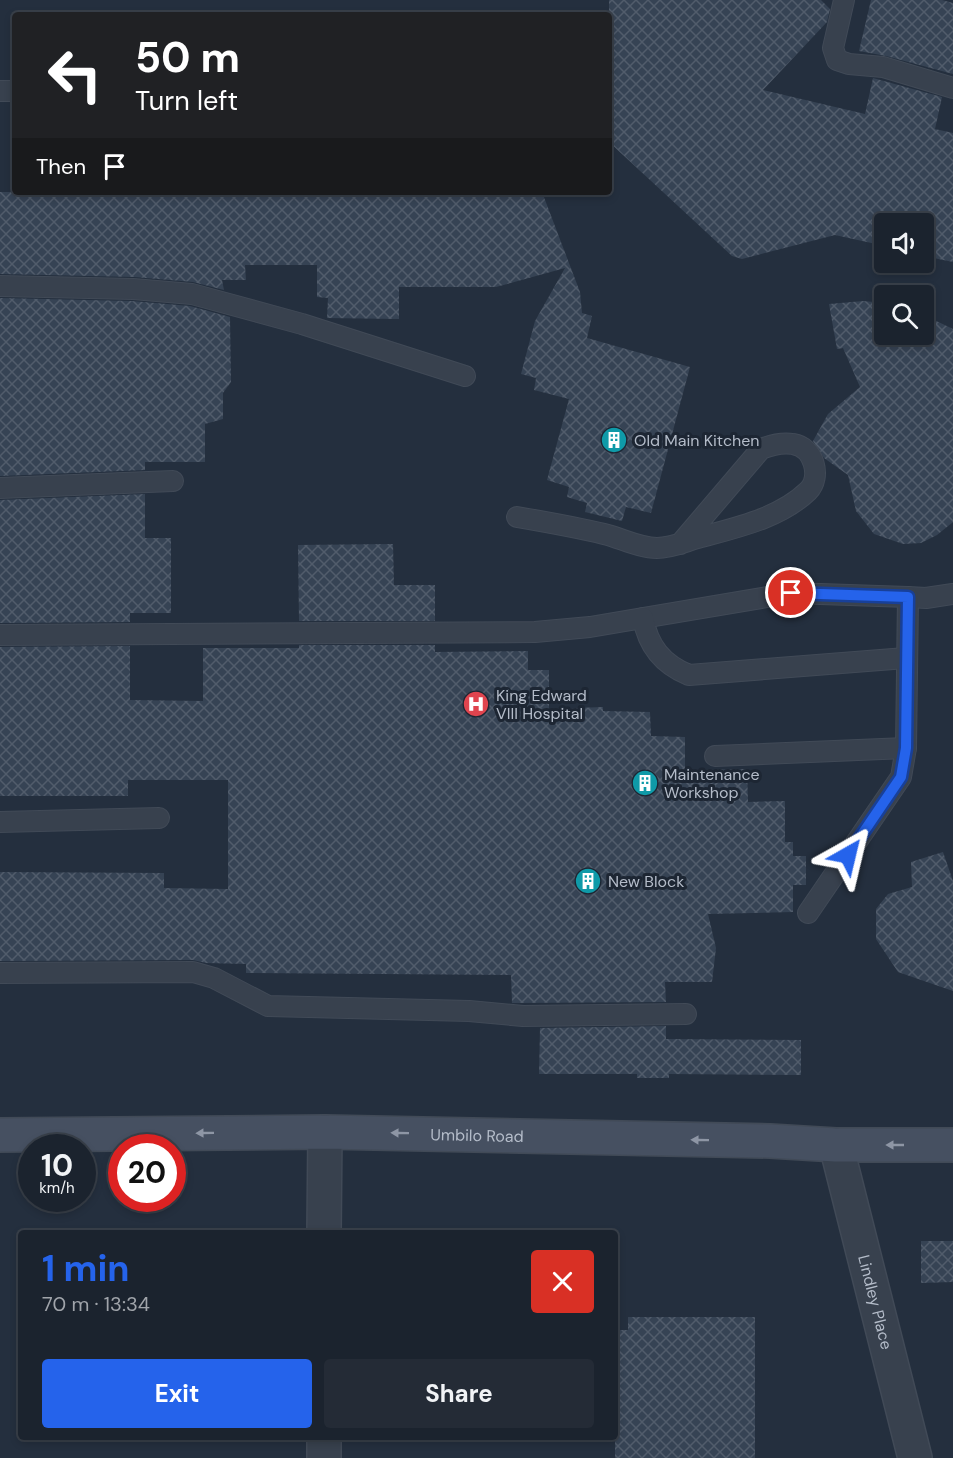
<!DOCTYPE html>
<html lang="en">
<head>
<meta charset="utf-8">
<style>
	body { margin:0; font-family:"DM Sans",sans-serif; background:#242b36; color:#f1f3f6; height:100vh; display:flex; flex-direction:column; font-size:22px; white-space:nowrap }
	* { box-sizing:border-box; margin:0 }
	p { font-size:20px; color:#a0a4aa }
	.icon { flex:none; width:33px; height:33px; fill:none; stroke:currentColor; stroke-width:2; stroke-linecap:round; stroke-linejoin:round }
	.map { position:relative; flex:1; overflow:hidden }
	.sheet { position:absolute; left:18px; top:1230px; width:600px; height:210px; display:flex; flex-direction:column; background:#1b232e; border-radius:6px; box-shadow:0 3px 9px #0003,0 0 0 2px #39404a }
	.sheet>* { flex:none }
	.banner { position:absolute; left:12px; top:12px; width:600px; height:183px; border-radius:6px; box-shadow:0 3px 9px #0003,0 0 0 2px #39404a; background:#202124; color:#fff; overflow:hidden }
	.tools { position:absolute; left:874px; top:213px; display:grid; gap:12px }
	.tools a { display:grid; place-items:center; width:60px; height:60px; border-radius:6px; background:#1b232e; box-shadow:0 3px 9px #0003,0 0 0 2px #39404a; font-size:30px }
	.speed { position:absolute; left:18px; top:1134px; display:flex; gap:12px; font-size:30px; font-weight:700; text-align:center }
	.speed>* { display:grid; place-content:center; width:78px; height:78px; border-radius:50%; background:#1b232e; box-shadow:0 3px 9px #0003,0 0 0 2px #39404a; line-height:1 }
	.speed small { font-size:15px; font-weight:400 }
	.speed .limit { border:9px solid #d22; background:#fff; color:#111 }
	.pin { position:absolute; display:grid; place-items:center; width:51px; height:51px; color:#fff; margin:-26px; border:3px solid #fff; border-radius:50%; box-shadow:0 2px 6px #0007 }
	.me { position:absolute; width:66px; margin:-33px; rotate:37deg; stroke-linejoin:round; filter:drop-shadow(0 0 4px #0008) }
	.turn { display:flex; align-items:center; gap:21px; height:126px; padding:0 24px; font-size:27px }
	.turn .icon { width:78px; height:78px; stroke-width:2.5 }
	.turn b { display:block; font-size:42px; line-height:51px }
	.then { display:flex; align-items:center; height:57px; padding:0 24px; background:#0003; gap:12px; font-size:22px }
	.round { display:grid; place-items:center; flex:none; width:63px; height:63px; border-radius:6px; background:#242b36 }
	.head { display:flex; align-items:center; justify-content:space-between; height:102px; padding:0 24px }
	h1 { font-size:36px; font-weight:700; line-height:45px; color:#2563eb }
	.primary-button { display:flex; gap:12px; margin-top:auto; padding:12px 24px }
	.primary-button a { flex:1; height:69px; border-radius:6px; background:#2563eb; color:#fff; font-size:24px; font-weight:700; line-height:69px; text-align:center }
	.primary-button a+a { background:#242b36; color:#f1f3f6 }
	.map>svg:first-child { display:block }
</style>
</head>
<body>
<div class="map">
<svg width="953" height="1458" viewBox="0 0 953 1458">
	<defs>
		<pattern id="building-cross-hatch" width="8" height="8" patternUnits="userSpaceOnUse" patternTransform="scale(1.5)"><rect width="8" height="8" fill="#364354"/><path d="M0 0l8 8M0 8l8-8" fill="none" stroke="#515c6b"/></pattern>
	</defs>
	<rect width="100%" height="100%" fill="#242f3e"/>
	<g fill="url(#building-cross-hatch)">
		<polygon points="609,0 821,0 830,9 827,22 763,90 865,114 873,78 942,97 935,129 953,133 953,262 924,256 924,224 885,224 885,246 835,235 742,259 732,256 609,142"/>
		<polygon points="871,0 942,0 953,3 953,74 886,56 859,51"/>
		<polygon points="0,192 542,192 580,292 582,313 592,316 587,338 690,367 651,513 626,507 622,521 585,512 587,503 567,497 569,487 547,480 569,399 534,390 536,378 521,374 535,321 565,268 496,287 399,287 399,319 327,318 328,298 317,297 317,265 245,265 246,280 222,280 224,290 193,282 134,277 0,274"/>
		<polygon points="0,298 132,301 190,306 230,317 231,382 223,393 223,419 205,424 205,462 145,462 145,470 0,476"/>
		<polygon points="863,301 885,303 885,334 924,334 924,315 953,329 953,522 937,535 921,543 903,544 874,534 856,511 848,475 824,458 813,441 828,414 860,387 843,348 837,349 829,304"/>
		<polygon points="145,494 145,538 171,538 171,613 130,613 130,622 0,623 0,500"/>
		<polygon points="393,544 394,585 435,585 435,621 299,621 298,545"/>
		<polygon points="299,645 435,645 435,652 528,651 528,670 549,670 549,709 603,707 603,711 650,712 651,736 685,737 685,770 747,769 748,802 785,801 785,842 793,842 793,856 806,856 806,885 793,885 793,912 708,914 716,948 712,982 665,982 666,1002 512,1003 511,975 246,973 246,964 206,963 193,960 0,961 0,872 164,873 164,888 228,889 228,780 128,780 128,796 0,796 0,647 130,646 130,700 203,701 203,648 299,648"/>
		<polygon points="943,852 953,881 953,991 898,972 876,939 876,909 888,894 912,887 911,862"/>
		<polygon points="666,1026 666,1039 801,1040 801,1075 669,1074 669,1078 637,1078 637,1074 539,1074 540,1028"/>
		<polygon points="921,1241 953,1241 953,1282 921,1283"/>
		<polygon points="628,1317 755,1317 755,1458 615,1458 615,1330 628,1330"/>
	</g>
	<g fill="none" stroke-linecap="round" stroke-linejoin="round">
		<g stroke="#414a57" stroke-width="22">
			<g id="service">
				<polyline points="844,0 833,48 837,60 849,64 883,67 953,88"/>
				<polyline points="0,91 15,91"/>
				<polyline points="0,286 133,289 192,294 302,324 465,376"/>
				<polyline points="0,488 173,481"/>
				<path d="M517 517C546 522 575 527 604 534 621 538 639 548 657 548 671 548 684 542 698 538 734 528 779 519 808 491 822 477 814 447 793 444 782 442 771 445 761 449L680 544"/>
				<polyline points="908,597 926,598 953,594"/>
				<polyline points="643,618 791,593 908,597 906,748 901,777 808,913"/>
				<path d="M0 635 535 632 590 627 643 618C648 646 662 664 689 675L906 658"/>
				<polyline points="715,756 906,748"/>
				<polyline points="0,822 159,818"/>
				<polyline points="0,973 193,972 214,978 268,1006 469,1011 523,1016 686,1014"/>
			</g>
		</g>
		<g stroke="#414a57" stroke-width="36">
			<g id="minor">
				<path id="s1" d="M836 1145 915 1458"/>
				<polyline points="324,1233 325,1132"/>
				<polyline points="324,1458 324,1437"/>
			</g>
		</g>
		<g stroke="#414a57" stroke-width="36">
			<g id="secondary">
				<path id="s2" d="M0 1135 325 1132 770 1141 836 1145H953"/>
			</g>
		</g>
		<use href="#service" stroke="#38414e" stroke-width="20"/>
		<use href="#minor" stroke="#38414e" stroke-width="33"/>
		<use href="#secondary" stroke="#465061" stroke-width="33"/>
	</g>
	<defs><path id="oneway-solid" d="M-6-.8H1V-3.2L6.5 0L1 3.2V.8H-6Z" transform="scale(1.5)"/></defs>
	<g fill="#8e96a5">
		<use href="#oneway-solid" transform="translate(205 1133) rotate(179)"/>
		<use href="#oneway-solid" transform="translate(400 1133) rotate(-179)"/>
		<use href="#oneway-solid" transform="translate(700 1140) rotate(-179)"/>
		<use href="#oneway-solid" transform="translate(895 1145) rotate(-180)"/>
	</g>
	<g fill="none" stroke-linecap="round" stroke-linejoin="round">
		<g stroke="#184099" stroke-width="15">
			<polyline id="route" points="791,593 908,597 906,748 901,777 848,855"/>
		</g>
		<use href="#route" stroke="#2563eb" stroke-width="10"/>
	</g>
	<defs>
		<g id="building-disc" transform="scale(1.35)"><circle r="9.5" fill="#0f9aa8" stroke="#1d2633"/><path d="M-4-6H4V6H1V3H-1V6H-4ZM-2.5-4.3h1.7v1.8h-1.7ZM.8-4.3h1.7v1.8H.8ZM-2.5-1h1.7V.8h-1.7ZM.8-1h1.7V.8H.8Z" fill="#fff"/></g>
		<g id="hospital-disc" transform="scale(1.35)"><circle r="9.5" fill="#e0444e" stroke="#1d2633"/><path d="M-5-5h3v3.5h4V-5h3V5h-3V1.5h-4V5h-3Z" fill="#fff"/></g>
	</defs>
	<g fill-rule="evenodd">
		<use href="#building-disc" x="614" y="440"/>
		<use href="#hospital-disc" x="476" y="704"/>
		<use href="#building-disc" x="645" y="783"/>
		<use href="#building-disc" x="588" y="881"/>
	</g>
	<g text-anchor="middle" dominant-baseline="central" stroke-width="6" stroke-linejoin="round" paint-order="stroke">
		<g font-size="16" fill="#b4bcc9" stroke="#1d2633" text-anchor="start">
			<text x="634" y="440">Old Main Kitchen</text>
			<text x="496" y="695">King Edward<tspan x="496" dy="18">VIII Hospital</tspan></text>
			<text x="664" y="774">Maintenance<tspan x="664" dy="18">Workshop</tspan></text>
			<text x="608" y="881">New Block</text>
		</g>
		<g font-size="16" fill="#b4bcc9" stroke="#1d2633">
			<text stroke="none"><textPath href="#s2" startOffset="477">Umbilo Road</textPath></text>
			<text stroke="none"><textPath href="#s1" startOffset="162">Lindley Place</textPath></text>
		</g>
	</g>
</svg>
<div class="tools">
<a><svg class="icon" aria-label="sound" viewBox="0 0 24 24"><path d="M4 9h4l5-4v14l-5-4H4zM17 9q2 3 0 6"/></svg></a>
<a><svg class="icon" aria-label="search" viewBox="0 0 24 24"><circle cx="10" cy="10" r="6"/><path d="M15 15l6 6"/></svg></a>
</div>
<div class="speed"><div>10<small>km/h</small></div><div class="limit">20</div></div>
<div class="pin" style="left:791px;top:593px;background:#d93025"><svg class="icon" aria-label="arrive" viewBox="0 0 24 24"><path d="M6 21V4h12l-3 4 3 4H6"/></svg></div>
<svg class="me" style="left:848px;top:855px" viewBox="-20 -20 40 40"><path d="M0-17L14 15 0 8-14 15z" fill="#2563eb" stroke="#fff" stroke-width="4"/></svg>
<div class="banner">
<div class="turn"><svg class="icon" aria-label="left" viewBox="0 0 24 24"><path d="M17 20v-9H6M10 6l-5 5 5 5"/></svg><div><b>50 m</b>Turn left</div></div>
<div class="then">Then<svg class="icon" aria-label="arrive" viewBox="0 0 24 24"><path d="M6 21V4h12l-3 4 3 4H6"/></svg></div>
</div>
<section class="sheet">
<div class="head"><div><h1>1 min</h1><p>70 m · 13:34</p></div><a class="round" style="background:#d93025;color:#fff"><svg class="icon" aria-label="close" viewBox="0 0 24 24"><path d="M6 6l12 12M18 6L6 18"/></svg></a></div>
<div class="primary-button"><a>Exit</a><a>Share</a></div>
</section>
</div>
</body>
</html>
